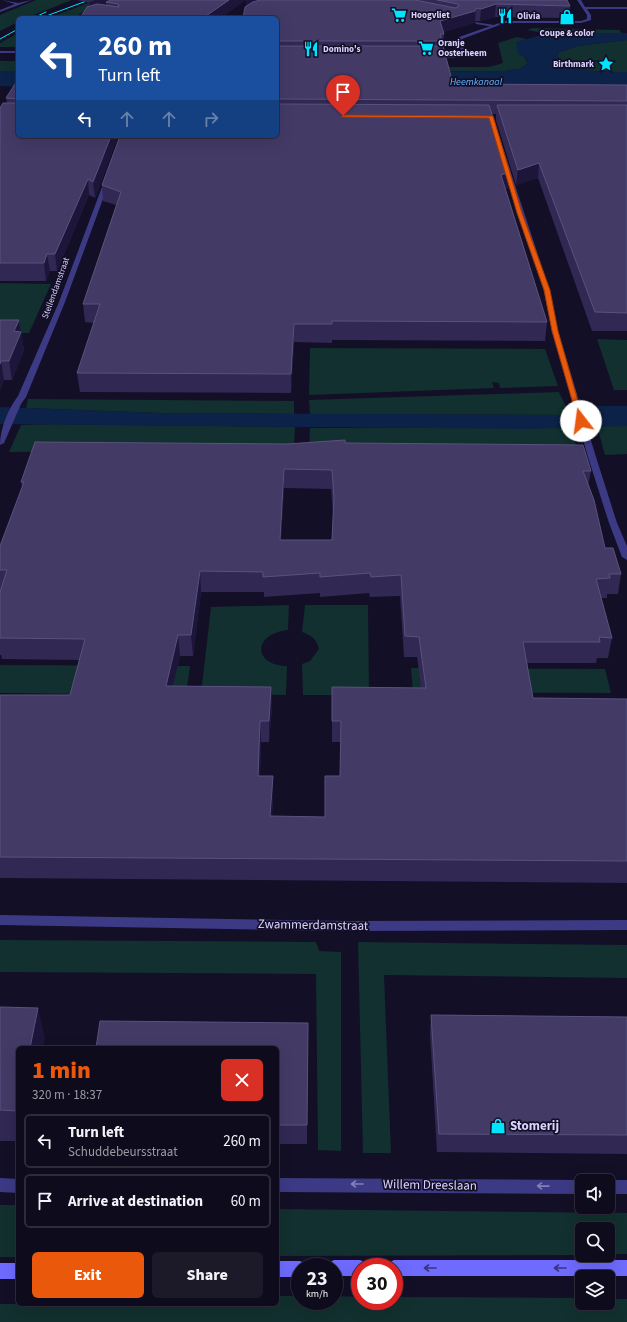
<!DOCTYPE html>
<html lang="en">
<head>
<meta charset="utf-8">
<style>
	body { margin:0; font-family:"Source Sans 3",sans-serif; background:#1c1929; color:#f1f3f6; height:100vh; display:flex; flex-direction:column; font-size:15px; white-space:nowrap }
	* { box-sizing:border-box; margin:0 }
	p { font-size:13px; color:#9b9ba3 }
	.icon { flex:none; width:22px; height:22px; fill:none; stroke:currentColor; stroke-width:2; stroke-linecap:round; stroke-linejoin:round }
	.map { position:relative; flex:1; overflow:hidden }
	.details { position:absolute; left:16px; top:1046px; width:263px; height:260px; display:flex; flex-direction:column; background:#0e0b1c; border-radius:6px; box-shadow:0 4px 16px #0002,0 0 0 1px #2e2b3b }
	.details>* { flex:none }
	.banner { position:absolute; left:16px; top:16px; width:263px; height:122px; border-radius:6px; box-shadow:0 4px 16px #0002,0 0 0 1px #2e2b3b; background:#1a4fa0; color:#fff; overflow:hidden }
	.fabs { position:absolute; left:575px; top:1174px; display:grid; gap:8px }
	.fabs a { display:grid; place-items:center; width:40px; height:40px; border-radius:6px; background:#0e0b1c; box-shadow:0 4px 16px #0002,0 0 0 1px #2e2b3b; font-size:20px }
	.speed { position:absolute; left:291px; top:1258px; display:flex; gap:8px; font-size:20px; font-weight:700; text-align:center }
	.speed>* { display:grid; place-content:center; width:52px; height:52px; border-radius:50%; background:#0e0b1c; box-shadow:0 4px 16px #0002,0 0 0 1px #2e2b3b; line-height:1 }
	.speed small { font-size:10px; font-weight:400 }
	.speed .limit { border:6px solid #d22; background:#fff; color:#111 }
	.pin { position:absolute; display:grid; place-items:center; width:34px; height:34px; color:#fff; margin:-41px -17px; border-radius:50% 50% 50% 0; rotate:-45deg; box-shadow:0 0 4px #0007 }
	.pin .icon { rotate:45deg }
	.me { position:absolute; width:44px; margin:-22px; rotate:345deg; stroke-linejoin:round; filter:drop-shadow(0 0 3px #0008) }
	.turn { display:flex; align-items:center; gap:14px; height:84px; padding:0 16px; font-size:18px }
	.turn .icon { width:52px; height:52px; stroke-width:2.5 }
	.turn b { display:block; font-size:28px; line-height:34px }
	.lanes { display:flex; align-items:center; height:38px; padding:0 16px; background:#0003; justify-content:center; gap:20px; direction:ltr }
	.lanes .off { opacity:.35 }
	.round { display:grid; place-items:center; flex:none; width:42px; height:42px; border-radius:6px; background:#1c1929 }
	.summary { display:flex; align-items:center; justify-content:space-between; height:68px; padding:0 16px }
	h1 { font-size:24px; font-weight:800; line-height:30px; color:#ea580c }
	.cta { display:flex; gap:8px; margin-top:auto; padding:8px 16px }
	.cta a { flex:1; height:46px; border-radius:6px; background:#ea580c; color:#fff; font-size:16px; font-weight:800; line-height:46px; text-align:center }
	.cta a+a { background:#1c1929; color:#f1f3f6 }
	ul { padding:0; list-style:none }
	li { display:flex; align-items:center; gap:12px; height:54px; margin:0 8px 6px; padding:0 8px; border:2px solid #2e2b3b; border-radius:6px }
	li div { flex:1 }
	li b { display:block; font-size:15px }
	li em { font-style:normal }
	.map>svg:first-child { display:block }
</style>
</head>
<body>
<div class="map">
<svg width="627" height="1322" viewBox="0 0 627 1322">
	<rect width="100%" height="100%" fill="#130f26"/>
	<g fill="#12302f">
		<polygon points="36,0 72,0 26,18 18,18 18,22 0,31 0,15"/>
		<path d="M96 0C78 19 74 18 49 18Z"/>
		<polygon points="533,28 620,30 621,33 543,33 527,30"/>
		<polygon points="18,33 18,47 0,47 0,43"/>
		<polygon points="517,37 527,39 517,42 528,64 519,69 505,71 277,72 357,67 489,67 503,63 498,43"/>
		<path d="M627 40V72C610 72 566 73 557 56L559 52 578 46Z"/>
		<rect x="0" y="61" width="18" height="10"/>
		<polygon points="0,283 51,284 29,333 0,333"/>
		<polygon points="597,339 627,340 627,390 614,390"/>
		<polygon points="310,348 545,349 558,386 500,388 499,383 492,382 494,388 309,395"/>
		<polygon points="559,392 569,413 561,415 310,414 309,400"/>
		<polygon points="28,399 294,401 294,414 160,413 26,408"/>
		<polygon points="53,424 295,427 294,450 9,452 21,425"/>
		<polygon points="597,426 627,426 627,454 605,455"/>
		<polygon points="570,427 578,451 309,451 310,428"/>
		<path d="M289 605 288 630C252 634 253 665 287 666L286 695 201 694 211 607Z"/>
		<path d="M305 605H368L369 695H303L302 664 310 661 319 649C317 640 312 635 302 632Z"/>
		<polygon points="0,665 190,666 186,695 0,693"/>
		<polygon points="411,668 605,669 611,693 413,692"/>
		<polygon points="0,940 316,942 319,951 341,952 341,1151 318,1150 316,974 0,972"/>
		<polygon points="358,942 627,945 627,978 384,975 391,1153 363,1153"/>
		<rect x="0" y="1205" width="18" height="52"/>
		<polygon points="277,1209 627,1213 627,1254 608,1254 608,1229 582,1229 582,1255 277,1256"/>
		<polygon points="277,1296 300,1296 300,1301 334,1301 334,1296 360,1297 360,1301 394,1301 394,1297 582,1298 582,1303 608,1303 608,1299 627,1299 627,1322 0,1322 0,1304 277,1304"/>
	</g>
	<g fill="#0c2248">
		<path d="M548 33H627V40L578 46 559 52 557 56C566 73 610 72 627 72V88H390L277 72 505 71 519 69 528 64 526 58 518 54 516 42Z"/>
		<polygon points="0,71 18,71 18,87 0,86"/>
		<polygon points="589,406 627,406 627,426 529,429 0,424 0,407 160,413 561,415"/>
	</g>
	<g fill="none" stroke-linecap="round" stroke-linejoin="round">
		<polygon fill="#3d3a85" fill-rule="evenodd" points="475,22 494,25 496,26 494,27 476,24"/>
		<g fill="#3d3a85" fill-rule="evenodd">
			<polygon points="2,0 18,3 32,0 0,12 0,10 15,4"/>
			<polygon points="577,0 581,0 585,7 627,7 627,9 587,9 591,15 591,20 581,23 505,23 462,39 465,55 452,58 430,57 452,56 461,53 459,37 505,21 581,21 587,19 587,15"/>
			<rect x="0" y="51" width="18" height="2"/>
			<polygon points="503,163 508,164 550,291 558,331 596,457 617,523 627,546 627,560 622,557 609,523 588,457 552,331 544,291 517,213"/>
			<path d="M105 179 110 180 65 302 26 397 21 404 4 443 0 445C0 429 8 409 18 396L59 302Z"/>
			<polygon points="0,915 348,921 627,920 627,930 348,931 0,925"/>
			<polygon points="0,1178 18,1179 18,1193 0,1192"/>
			<polygon points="277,1178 582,1180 585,1181 582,1181 582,1194 277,1192"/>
			<polygon points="608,1180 627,1180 627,1194 608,1194 608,1181 605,1181"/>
		</g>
		<g fill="#6f6bff" fill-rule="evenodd">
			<polygon points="334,1260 360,1260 366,1263 367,1267 360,1267 360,1276 334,1276 334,1267 327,1267 328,1263"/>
			<polygon points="394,1260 627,1260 627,1276 394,1276 394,1267 387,1267 388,1263"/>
			<polygon points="277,1261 300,1261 306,1264 307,1267 300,1267 300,1277 277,1277"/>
			<rect x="0" y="1263" width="18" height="16"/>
		</g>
		<g stroke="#00e5ff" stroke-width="1">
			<polyline points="33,18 46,12"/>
			<polyline points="41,18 89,0"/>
			<polyline points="0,39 18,29"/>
		</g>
	</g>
	<g fill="#312854" fill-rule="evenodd">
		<polygon points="77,0 245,0 221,18 90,6 90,3"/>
		<polygon points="246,0 567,0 570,6 569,18 495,17 480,21 475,21 474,23 443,32 444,34 443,47 453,84 627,85 627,331 592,331 538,178 516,185 496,120 496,114 492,114 510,172 508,188 505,189 547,322 545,341 332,340 332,343 294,342 291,393 80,392 77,373 94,323 85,322 83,304 116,205 103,201 102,185 277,136 277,18 246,6"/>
		<polygon points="18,81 118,136 95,198 89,195 57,271 50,271 46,281 0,281 0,108 7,103 6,98"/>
		<polygon points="0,320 19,320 24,350 12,380 4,380 0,390"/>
		<path d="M345 443 591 471 588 486 605 548 621 574 618 594H607V598H601L612 638 608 658H597L596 663H527L533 698 627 699V883L0 878V695H70L79 660 2 659 1 655H0V546L22 487 21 482 287 444ZM284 488 331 489 333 513 332 540H281ZM201 592H264V597L320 593V597L369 593 370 597 400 596 404 657H417L421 688 332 687V742H341L340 776 325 817 272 816 273 797 260 776 261 742H269L272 708 271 687 173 686 180 656H193Z"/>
		<polygon points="0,1007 45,1039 18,1048 18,1141 0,1141"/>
		<polygon points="431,1015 627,1017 627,1154 437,1152 430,1034"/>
		<polygon points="308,1023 307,1144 277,1144 277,1048"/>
	</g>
	<g fill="#1d163a">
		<polygon points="95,0 130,0 106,2 107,8 91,14 89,2"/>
		<polygon points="229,0 245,0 221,18 203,18"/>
		<polygon points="247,0 284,0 247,13 246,1"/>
		<polygon points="496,4 495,17 480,21 481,9"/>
		<polygon points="476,8 475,21 474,23 440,33 440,21"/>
		<polygon points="111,136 118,136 95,198 93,182"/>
		<polygon points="539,163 538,178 516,185 518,170"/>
		<polygon points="510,172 508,188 500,191 501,175"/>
		<polygon points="88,179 89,195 57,271 55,254"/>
		<polygon points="47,254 50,271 46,281 44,263"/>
		<polygon points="19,320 24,350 12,380 9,361 14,331"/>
		<polygon points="294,324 294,342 291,393 291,374"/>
		<polygon points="1,361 4,380 0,390 0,364"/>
		<polygon points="284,469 284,488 280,560 280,540"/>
		<polygon points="200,571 201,592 193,656 191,635"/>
		<polygon points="178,635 180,656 168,707 166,686"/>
		<polygon points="271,687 272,708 269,742 269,721"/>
		<polygon points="260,721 261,742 259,797 258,776"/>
		<polygon points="273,776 273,797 271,837 270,816"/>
		<polygon points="38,1008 45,1039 43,1048 30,1048"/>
		<polygon points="308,1023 308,1041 307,1144 307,1125"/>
	</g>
	<g fill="#433a66" stroke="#5a527e" fill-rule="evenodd">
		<polygon points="111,0 229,0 203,18 80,18 87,7 97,4 119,7 118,4 106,2"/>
		<polygon points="260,0 415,0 455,8 459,6 458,4 437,0 567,0 570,6 496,4 481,9 476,8 475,11 440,21 444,34 440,34 442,41 277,41 277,18 243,18 245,7 253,2"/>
		<polygon points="277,46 443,46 453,84 627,85 627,101 277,99"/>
		<polygon points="17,81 18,81 18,136 111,136 93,182 88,179 55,254 47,254 44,263 0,263 0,108 3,103 17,103 17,99 6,98"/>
		<polygon points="277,104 489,105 510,172 501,175 547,322 332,321 332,324 294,324 291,374 77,373 100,304 83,304 121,192 102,185 120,136 277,136"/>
		<polygon points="497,105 627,105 627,313 595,312 539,163 518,170"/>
		<polygon points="0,320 19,320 14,331 21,332 9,361 1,361 0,364"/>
		<path d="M345 440V443L583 445 591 471H583L594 500 605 548H613L621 574H609L610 578 596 579 612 638 599 637 600 642H523L533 698 627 699V861L0 857V695H70L85 639 0 638V592L7 570H0V546L24 482H21L35 442 287 444ZM284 469 332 470 334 498 332 540H280ZM200 571 263 572V577L320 573V577L370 573 371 577 401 575 405 636 419 637 426 688 332 687V721H341L340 776H325V817L270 816 273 776H258L260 721H269L271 687 166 686 178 635H191Z"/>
		<polygon points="0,1007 38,1008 30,1048 18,1048 18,1108 17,1111 0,1110"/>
		<polygon points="431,1015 627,1017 627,1135 439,1134"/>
		<polygon points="100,1021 308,1023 307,1125 277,1125 277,1048 96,1048"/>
	</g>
	<defs><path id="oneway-shaft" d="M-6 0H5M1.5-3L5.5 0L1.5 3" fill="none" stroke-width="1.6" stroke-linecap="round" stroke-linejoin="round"/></defs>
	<g stroke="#837fbc">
		<use href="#oneway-shaft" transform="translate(357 1184) rotate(180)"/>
		<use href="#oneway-shaft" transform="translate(543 1186) rotate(-179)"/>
	</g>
	<g stroke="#38347d">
		<use href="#oneway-shaft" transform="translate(430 1268) rotate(180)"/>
		<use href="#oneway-shaft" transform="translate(560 1268) rotate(180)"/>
	</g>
	<polygon fill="#ea580c" stroke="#983908" points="343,115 493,116 522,213 550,290 558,331 584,422 578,421 552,331 544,290 517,213 489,118 341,117"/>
	<defs>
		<g id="supermarket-bare" transform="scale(1.2)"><path d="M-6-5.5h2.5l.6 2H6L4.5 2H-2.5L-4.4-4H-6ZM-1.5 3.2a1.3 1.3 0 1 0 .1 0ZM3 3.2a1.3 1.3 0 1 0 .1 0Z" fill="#00e5ff" stroke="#130f26" stroke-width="2.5" paint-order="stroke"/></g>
		<g id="restaurant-bare" transform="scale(1.2)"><path d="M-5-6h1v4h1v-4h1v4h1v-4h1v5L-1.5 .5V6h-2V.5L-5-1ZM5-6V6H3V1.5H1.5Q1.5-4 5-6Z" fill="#00e5ff" stroke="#130f26" stroke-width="2.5" paint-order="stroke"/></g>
		<g id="shop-bare" transform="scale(1.2)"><path d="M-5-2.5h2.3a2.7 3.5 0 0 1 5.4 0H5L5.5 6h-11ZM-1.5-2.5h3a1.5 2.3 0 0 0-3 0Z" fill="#00e5ff" stroke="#130f26" stroke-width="2.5" paint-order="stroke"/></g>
		<g id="sight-bare" transform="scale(1.2)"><path d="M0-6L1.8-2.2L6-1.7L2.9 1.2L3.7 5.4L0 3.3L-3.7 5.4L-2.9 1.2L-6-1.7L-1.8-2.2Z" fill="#00e5ff" stroke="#130f26" stroke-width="2.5" paint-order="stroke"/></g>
	</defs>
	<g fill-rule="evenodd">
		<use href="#supermarket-bare" x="399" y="15"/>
		<use href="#restaurant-bare" x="505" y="16"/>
		<use href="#shop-bare" x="567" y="17"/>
		<use href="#supermarket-bare" x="426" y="48"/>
		<use href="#restaurant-bare" x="311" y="49"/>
		<use href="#sight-bare" x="606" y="64"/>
		<use href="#shop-bare" x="498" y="1126"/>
	</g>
	<g text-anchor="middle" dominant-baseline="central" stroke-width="3.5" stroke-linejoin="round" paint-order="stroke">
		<g font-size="9" font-weight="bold" fill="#d9d4ff" stroke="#130f26" text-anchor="start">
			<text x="411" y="15">Hoogvliet</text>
			<text x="517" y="16">Olivia</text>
			<text x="567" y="33" text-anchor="middle">Coupe &amp; color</text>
			<text x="438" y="43">Oranje<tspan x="438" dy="10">Oosterheem</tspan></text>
			<text x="323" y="49">Domino's</text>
			<text x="594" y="64" text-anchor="end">Birthmark</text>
		</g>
		<g font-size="9" fill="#d9d4ff" stroke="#130f26">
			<text transform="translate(56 288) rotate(-70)">Stellendamstraat</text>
		</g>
		<g font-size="10" font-style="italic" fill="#62b6ff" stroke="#130f26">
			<text x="476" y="82">Heemkanaal</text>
		</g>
		<g font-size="13" fill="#d9d4ff" stroke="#130f26">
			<text transform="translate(313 925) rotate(1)">Zwammerdamstraat</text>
			<text transform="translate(430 1185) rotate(1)">Willem Dreeslaan</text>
		</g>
		<g font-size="13" font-weight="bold" fill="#d9d4ff" stroke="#130f26" text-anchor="start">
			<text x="510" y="1126">Stomerij</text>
		</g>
	</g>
</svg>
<div class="fabs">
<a><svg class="icon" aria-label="sound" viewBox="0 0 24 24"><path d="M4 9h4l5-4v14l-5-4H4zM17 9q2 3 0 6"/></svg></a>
<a><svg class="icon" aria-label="search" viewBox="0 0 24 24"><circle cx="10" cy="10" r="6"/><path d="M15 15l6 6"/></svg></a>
<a><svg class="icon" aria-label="layers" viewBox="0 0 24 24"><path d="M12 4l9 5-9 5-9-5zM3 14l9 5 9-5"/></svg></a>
</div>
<div class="speed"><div>23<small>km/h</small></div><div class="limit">30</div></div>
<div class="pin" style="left:343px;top:116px;background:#d93025"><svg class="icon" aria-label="arrive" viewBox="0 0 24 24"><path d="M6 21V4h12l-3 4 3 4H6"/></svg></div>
<svg class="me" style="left:581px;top:421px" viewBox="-20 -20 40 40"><circle r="19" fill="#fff"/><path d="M0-13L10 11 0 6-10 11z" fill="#ea580c"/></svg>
<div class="banner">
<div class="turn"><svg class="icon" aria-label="left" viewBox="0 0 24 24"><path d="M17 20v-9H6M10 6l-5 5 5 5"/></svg><div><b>260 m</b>Turn left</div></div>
<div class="lanes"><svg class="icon" aria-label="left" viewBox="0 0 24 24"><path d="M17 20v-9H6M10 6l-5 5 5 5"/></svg><svg class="icon off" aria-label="ahead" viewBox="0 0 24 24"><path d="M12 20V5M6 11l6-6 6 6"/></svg><svg class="icon off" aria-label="ahead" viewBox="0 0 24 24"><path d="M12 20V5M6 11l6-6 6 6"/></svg><svg class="icon off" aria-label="right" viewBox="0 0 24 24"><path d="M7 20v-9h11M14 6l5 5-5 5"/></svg></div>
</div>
<section class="details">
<div class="summary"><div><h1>1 min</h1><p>320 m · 18:37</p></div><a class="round" style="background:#d93025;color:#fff"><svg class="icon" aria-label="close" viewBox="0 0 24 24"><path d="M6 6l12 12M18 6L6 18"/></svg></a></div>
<ul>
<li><svg class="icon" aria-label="left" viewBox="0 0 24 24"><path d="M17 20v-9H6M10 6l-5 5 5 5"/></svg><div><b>Turn left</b><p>Schuddebeursstraat</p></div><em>260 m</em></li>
<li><svg class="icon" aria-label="arrive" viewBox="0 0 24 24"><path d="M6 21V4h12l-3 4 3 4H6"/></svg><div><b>Arrive at destination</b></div><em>60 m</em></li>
</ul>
<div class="cta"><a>Exit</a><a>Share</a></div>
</section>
</div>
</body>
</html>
